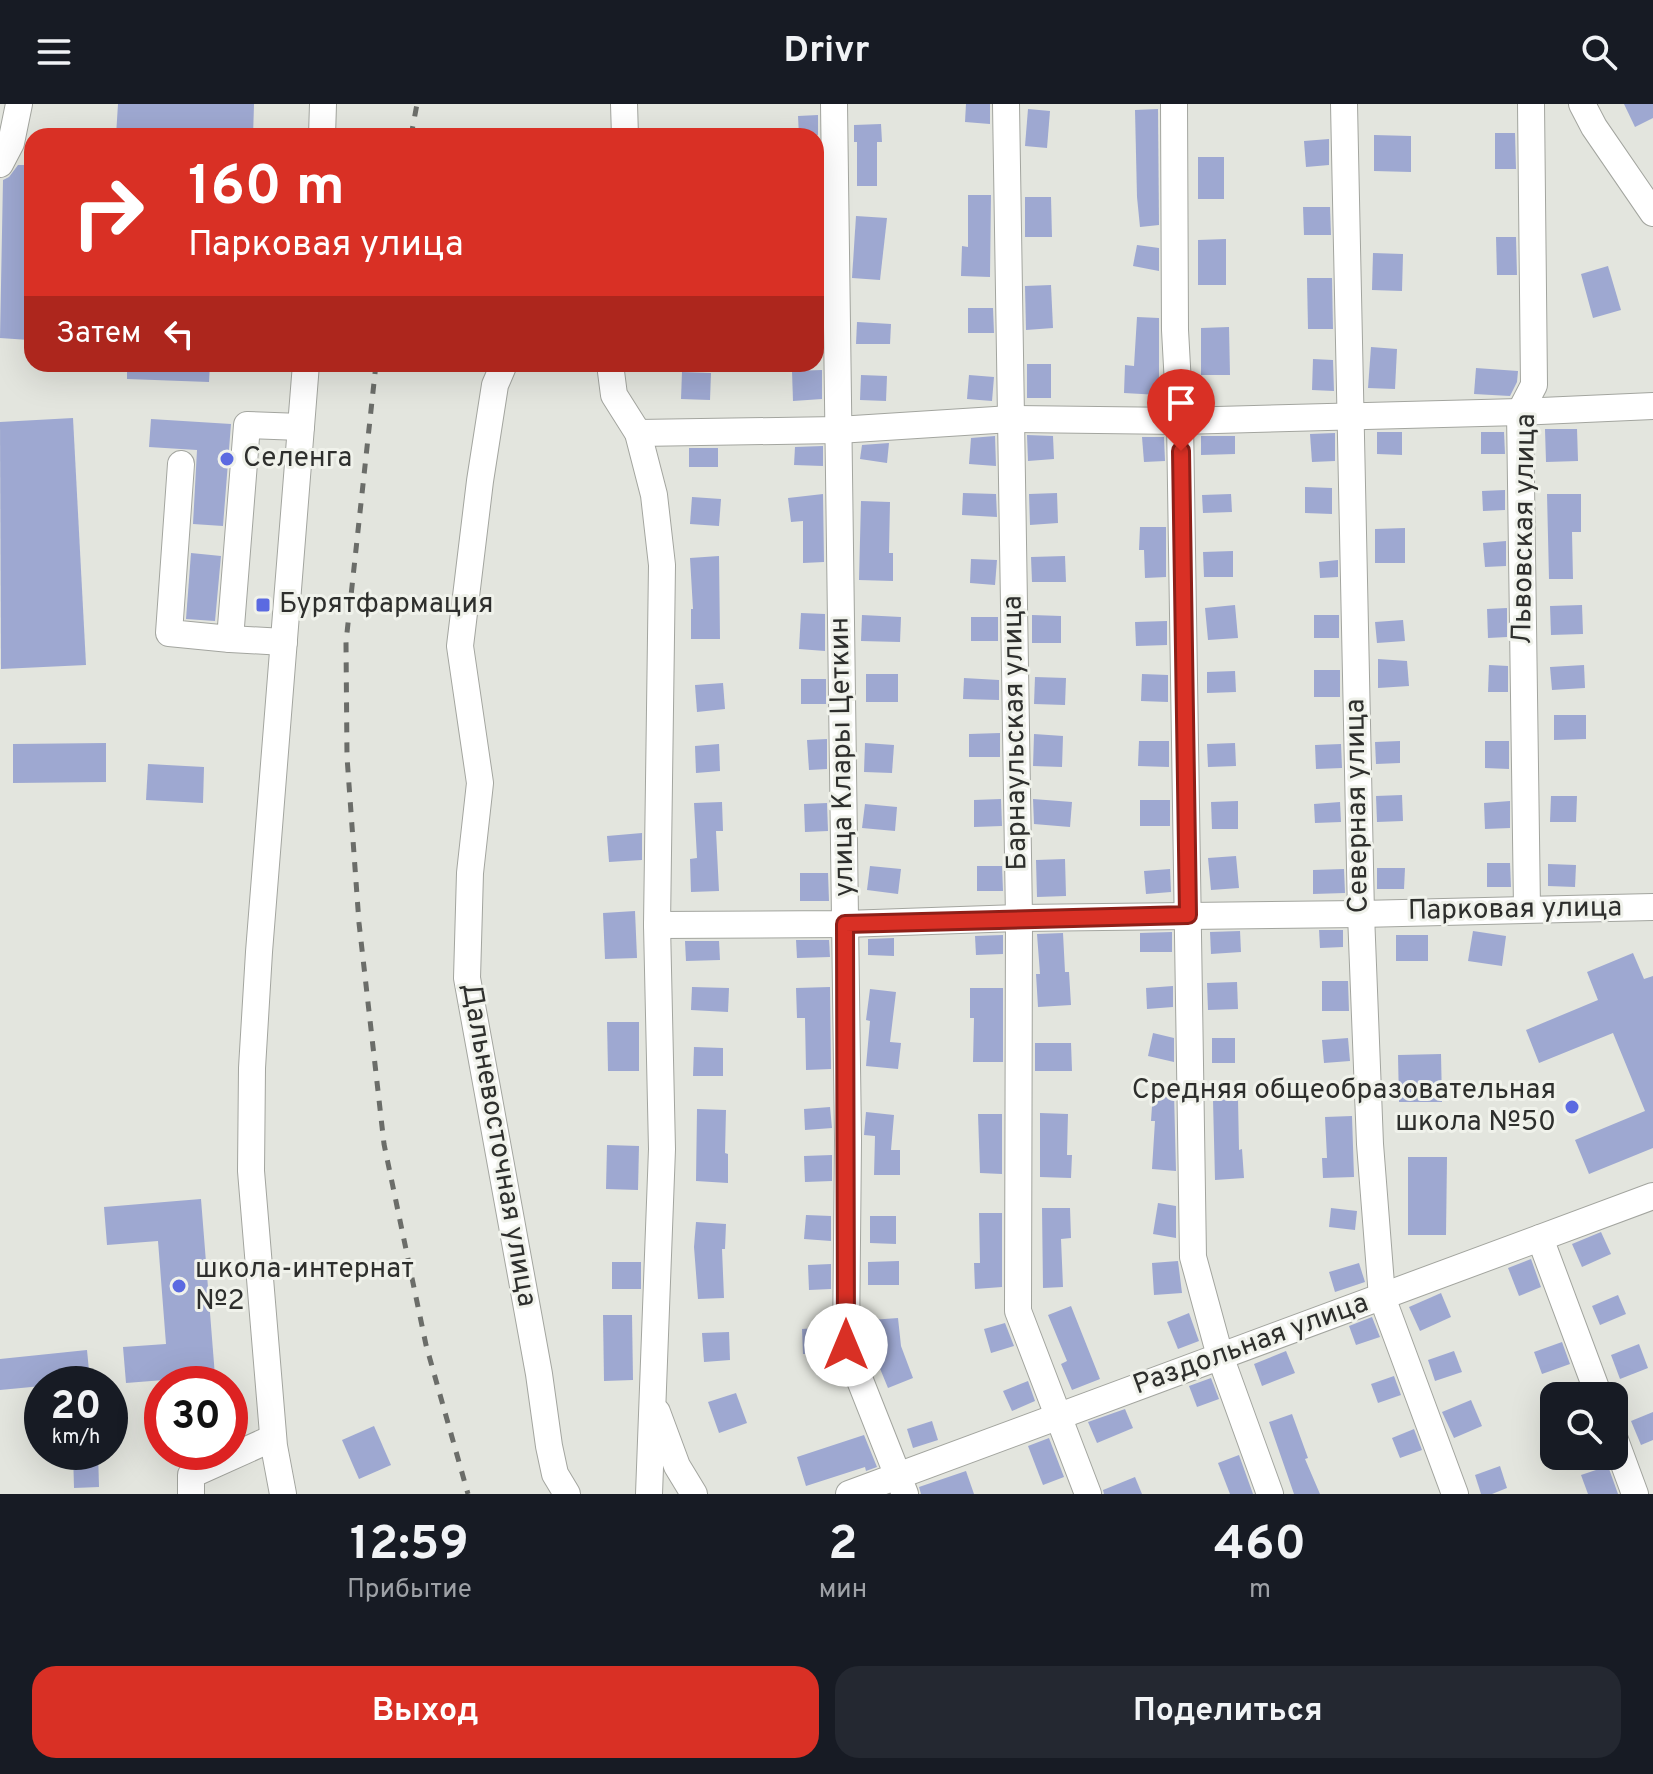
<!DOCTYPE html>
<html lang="ru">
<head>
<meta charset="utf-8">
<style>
	body { margin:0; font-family:Overpass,sans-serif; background:#242831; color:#f1f3f6; height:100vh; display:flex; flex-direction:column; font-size:30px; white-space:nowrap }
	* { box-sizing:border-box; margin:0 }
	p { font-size:26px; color:#9ea1a6 }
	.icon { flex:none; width:44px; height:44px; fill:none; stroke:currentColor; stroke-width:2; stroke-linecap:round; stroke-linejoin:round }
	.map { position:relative; height:1390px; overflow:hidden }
	.drawer { display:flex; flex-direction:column; background:#171b24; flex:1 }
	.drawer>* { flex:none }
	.top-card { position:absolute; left:24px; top:24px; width:800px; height:244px; border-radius:24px; box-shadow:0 8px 32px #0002; background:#d93025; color:#fff; overflow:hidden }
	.tools { position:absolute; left:1540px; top:1278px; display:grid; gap:16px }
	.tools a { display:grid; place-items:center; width:88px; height:88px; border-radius:16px; background:#171b24; box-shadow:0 8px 32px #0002; font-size:40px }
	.speed { position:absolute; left:24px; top:1262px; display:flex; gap:16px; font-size:40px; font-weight:700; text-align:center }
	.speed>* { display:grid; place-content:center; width:104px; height:104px; border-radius:50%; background:#171b24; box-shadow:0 8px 32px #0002; line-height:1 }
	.speed small { font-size:20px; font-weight:400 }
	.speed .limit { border:12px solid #d22; background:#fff; color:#111 }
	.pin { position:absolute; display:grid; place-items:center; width:68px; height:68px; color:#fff; margin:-82px -34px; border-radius:50% 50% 50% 0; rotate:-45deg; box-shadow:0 0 8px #0007 }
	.pin .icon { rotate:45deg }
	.me { position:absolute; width:88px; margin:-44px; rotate:0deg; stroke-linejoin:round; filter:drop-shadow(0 0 6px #0008) }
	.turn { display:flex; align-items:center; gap:28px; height:168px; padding:0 32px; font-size:36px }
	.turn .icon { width:104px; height:104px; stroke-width:2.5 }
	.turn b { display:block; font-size:56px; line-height:68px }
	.then { display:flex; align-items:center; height:76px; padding:0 32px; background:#0003; gap:16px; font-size:30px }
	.eta { display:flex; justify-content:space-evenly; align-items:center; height:136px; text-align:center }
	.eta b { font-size:48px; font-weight:700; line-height:56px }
	.action { display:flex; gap:16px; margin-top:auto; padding:16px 32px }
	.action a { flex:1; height:92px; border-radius:24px; background:#d93025; color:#fff; font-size:32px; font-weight:700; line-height:92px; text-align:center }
	.action a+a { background:#242831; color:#f1f3f6 }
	header { display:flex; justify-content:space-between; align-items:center; height:104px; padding:0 32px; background:#171b24; font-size:36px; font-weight:700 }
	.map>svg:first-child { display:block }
</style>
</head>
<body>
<header><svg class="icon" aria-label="menu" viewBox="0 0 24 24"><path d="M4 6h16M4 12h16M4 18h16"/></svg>Drivr<svg class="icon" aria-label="search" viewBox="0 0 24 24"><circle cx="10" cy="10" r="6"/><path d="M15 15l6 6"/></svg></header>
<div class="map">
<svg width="1653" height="1390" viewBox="0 0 1653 1390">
	<rect width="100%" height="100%" fill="#e3e5de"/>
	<g fill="#9ea8d1">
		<polygon points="118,0 254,0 253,32 116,32"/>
		<polygon points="966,0 990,0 990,20 965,18"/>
		<polygon points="1624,0 1653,0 1653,14 1635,23"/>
		<polygon points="1028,5 1050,7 1047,44 1025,42"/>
		<polygon points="1158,5 1159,121 1140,123 1137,93 1135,6"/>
		<polygon points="818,11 818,31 799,32 798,12"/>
		<polygon points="881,20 882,38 877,38 877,82 857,82 857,38 854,38 854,21"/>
		<polygon points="1495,29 1515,29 1516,65 1495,65"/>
		<polygon points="1374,31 1411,32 1411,68 1374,67"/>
		<polygon points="1329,35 1329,61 1306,63 1304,37"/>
		<rect x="1198" y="53" width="26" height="42"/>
		<polygon points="18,61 32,61 29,236 0,234 3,76 9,73"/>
		<polygon points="968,91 991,91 990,173 961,172 962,142 968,143"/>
		<polygon points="1025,93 1051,93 1052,133 1025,133"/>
		<polygon points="1303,103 1330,103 1331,131 1304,131"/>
		<polygon points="856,112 887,114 880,176 852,174"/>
		<polygon points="1496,133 1516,133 1517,171 1497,171"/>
		<polygon points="1226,135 1226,181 1198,181 1198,136"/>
		<polygon points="1137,141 1159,144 1159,167 1133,162"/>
		<polygon points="1373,149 1403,150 1402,187 1372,186"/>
		<polygon points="1608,162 1621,206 1593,214 1581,170"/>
		<polygon points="1307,174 1332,174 1333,225 1308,225"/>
		<polygon points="1051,181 1053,224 1026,226 1025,182"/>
		<polygon points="968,204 993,204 994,229 968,229"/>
		<polygon points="1137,213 1159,214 1159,291 1124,289 1125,261 1134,262"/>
		<polygon points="857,218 891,220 890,240 856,240"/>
		<polygon points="1229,223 1230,271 1201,271 1201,224"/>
		<polygon points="1371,243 1397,245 1395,285 1368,284"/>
		<polygon points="1313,255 1333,256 1334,287 1312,286"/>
		<polygon points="127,260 210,260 209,278 127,275"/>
		<rect x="1027" y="260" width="24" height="34"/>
		<polygon points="1476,264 1518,267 1517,278 1510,292 1474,290"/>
		<polygon points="822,266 822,295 793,297 792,267"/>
		<polygon points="682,268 711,269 710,296 681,295"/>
		<polygon points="861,271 887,272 886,297 860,296"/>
		<polygon points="969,271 994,273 992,297 967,295"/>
		<polygon points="73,314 86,561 1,565 0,318"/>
		<polygon points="151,315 231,320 223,422 193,420 197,346 149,343"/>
		<polygon points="1545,325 1577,325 1578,357 1546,358"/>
		<polygon points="1377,328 1402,328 1402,351 1377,350"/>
		<polygon points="1481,328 1504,328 1505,350 1481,350"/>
		<polygon points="1335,329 1335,357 1312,358 1310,330"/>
		<polygon points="1027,331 1053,332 1054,355 1028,357"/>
		<polygon points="995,332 996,362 969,360 971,334"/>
		<polygon points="1201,332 1235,332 1235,350 1201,351"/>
		<polygon points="1142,333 1164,333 1165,357 1144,358"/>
		<polygon points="889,339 887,359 860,355 862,341"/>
		<polygon points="823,342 823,362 794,361 795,343"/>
		<rect x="689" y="344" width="29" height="19"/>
		<polygon points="1305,383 1332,384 1332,410 1305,409"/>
		<polygon points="1505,386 1505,406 1483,407 1482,387"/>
		<polygon points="963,389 996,390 997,413 962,411"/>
		<polygon points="1057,389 1058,419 1030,421 1029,390"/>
		<polygon points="823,390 824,458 803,459 803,417 791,418 788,394"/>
		<polygon points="1231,390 1232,408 1203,409 1202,391"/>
		<polygon points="1547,390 1581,390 1581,428 1572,428 1573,475 1549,475"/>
		<polygon points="692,393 721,395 719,422 690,420"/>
		<polygon points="861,397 890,398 889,449 893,449 893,477 859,476"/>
		<polygon points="1140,423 1166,423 1166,473 1145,474 1144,446 1139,446"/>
		<polygon points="1405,424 1405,459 1375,459 1375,425"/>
		<polygon points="1506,437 1506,462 1485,463 1483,439"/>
		<polygon points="1233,447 1233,473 1204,473 1203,448"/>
		<polygon points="191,449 221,452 215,517 186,515"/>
		<polygon points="719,452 720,535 691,535 691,505 693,505 690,454"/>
		<polygon points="1065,452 1066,478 1032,478 1031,453"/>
		<polygon points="971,455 997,456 995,481 970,479"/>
		<polygon points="1338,456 1338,473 1320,474 1319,458"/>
		<polygon points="1235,501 1238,534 1208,536 1205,504"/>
		<polygon points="1582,501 1583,530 1551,531 1550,502"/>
		<polygon points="1507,504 1507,533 1488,534 1487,505"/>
		<polygon points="801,509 825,510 825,547 799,545"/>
		<polygon points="862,511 901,513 900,538 861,537"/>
		<polygon points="1032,511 1061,512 1061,539 1032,539"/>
		<rect x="1314" y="511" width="25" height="23"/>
		<rect x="971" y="513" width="27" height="24"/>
		<polygon points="1403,516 1405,537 1377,539 1375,518"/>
		<polygon points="1167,517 1167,541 1136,542 1135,518"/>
		<polygon points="1378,555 1407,557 1409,582 1378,584"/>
		<polygon points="1489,561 1508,562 1508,588 1488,588"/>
		<polygon points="1584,561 1585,584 1552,586 1550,563"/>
		<rect x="1314" y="566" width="26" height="27"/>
		<polygon points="1235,567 1236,588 1207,589 1207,568"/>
		<rect x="866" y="570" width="32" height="28"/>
		<polygon points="1142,570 1168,571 1168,598 1141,597"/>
		<polygon points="1035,573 1066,574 1065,601 1034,600"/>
		<polygon points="964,574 999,576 999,596 963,595"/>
		<rect x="801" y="575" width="25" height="25"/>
		<polygon points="723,579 725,605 697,608 695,581"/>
		<polygon points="1554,611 1586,611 1586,635 1554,636"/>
		<polygon points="1000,629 1000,653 969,653 969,630"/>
		<polygon points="1034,630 1063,632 1062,663 1033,662"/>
		<polygon points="827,635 827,665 809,666 807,636"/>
		<polygon points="1139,637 1169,637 1169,663 1138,662"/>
		<polygon points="1400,637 1400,659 1376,660 1375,638"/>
		<polygon points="1485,637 1509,637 1509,665 1485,664"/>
		<polygon points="106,639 106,678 13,679 13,640"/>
		<polygon points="865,639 894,641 892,669 864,668"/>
		<polygon points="1235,639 1236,662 1208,663 1207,640"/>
		<polygon points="719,640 720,667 696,669 695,642"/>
		<polygon points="1341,640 1342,664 1316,665 1315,641"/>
		<polygon points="148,660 204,663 203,699 146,696"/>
		<polygon points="1402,691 1403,717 1377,718 1376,692"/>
		<polygon points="1551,692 1577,692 1576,718 1550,718"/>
		<polygon points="1001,695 1002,722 974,723 974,696"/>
		<polygon points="1033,695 1072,698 1070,723 1034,720"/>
		<rect x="1140" y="696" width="30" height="26"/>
		<polygon points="1238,697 1238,725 1212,725 1211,698"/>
		<polygon points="1510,697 1510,724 1485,725 1484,699"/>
		<polygon points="722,698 723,727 716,727 719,787 691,788 690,755 697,754 694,699"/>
		<polygon points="1340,698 1341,718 1315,719 1314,700"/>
		<polygon points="827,699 828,727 805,728 804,700"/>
		<polygon points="865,700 897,703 895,727 862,724"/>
		<polygon points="642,729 642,756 609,758 607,732"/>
		<polygon points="1236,752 1239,784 1211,786 1208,754"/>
		<polygon points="1065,755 1066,792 1037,793 1036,756"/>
		<polygon points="1487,759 1510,759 1511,783 1487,783"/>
		<polygon points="1548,760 1576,761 1575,783 1548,782"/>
		<polygon points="870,762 901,765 898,790 867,786"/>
		<polygon points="977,762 1002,762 1003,787 977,787"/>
		<polygon points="1377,764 1405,764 1404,785 1377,785"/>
		<polygon points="1170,765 1171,788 1146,790 1144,767"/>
		<polygon points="1344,765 1345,789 1313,790 1313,766"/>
		<polygon points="800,769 828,769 829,797 800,797"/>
		<polygon points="635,807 637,854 605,855 603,809"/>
		<polygon points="1319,826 1343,826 1343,843 1320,844"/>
		<polygon points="1240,827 1241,848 1211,850 1210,828"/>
		<polygon points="1473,827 1506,832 1502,862 1468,857"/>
		<polygon points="1172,828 1172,848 1140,848 1140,829"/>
		<polygon points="1063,829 1065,868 1069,868 1071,901 1038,903 1036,870 1040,870 1037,830"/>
		<polygon points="1003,831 1003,850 976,851 975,832"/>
		<rect x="1396" y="831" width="32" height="26"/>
		<polygon points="894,834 894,852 868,851 868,835"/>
		<polygon points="796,836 829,836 830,853 797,854"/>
		<polygon points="685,837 719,837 720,856 686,857"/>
		<polygon points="1633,849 1644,875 1653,872 1653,1044 1589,1070 1575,1036 1645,1007 1613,929 1539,959 1526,926 1598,896 1587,868"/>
		<polygon points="1322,877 1348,877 1349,907 1322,907"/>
		<polygon points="1237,878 1238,905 1208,906 1207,879"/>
		<polygon points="1173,882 1173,903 1147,905 1146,884"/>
		<polygon points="692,883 729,884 728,908 691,906"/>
		<polygon points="830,883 831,965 806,966 805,914 797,914 796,884"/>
		<polygon points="970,884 1003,884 1003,958 973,958 974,914 970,914"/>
		<polygon points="870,885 896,888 890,938 901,939 898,965 866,962 870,917 866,916"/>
		<polygon points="607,918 639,918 639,967 608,967"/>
		<polygon points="1153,929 1174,934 1174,958 1148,952"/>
		<rect x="1212" y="934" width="23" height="25"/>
		<polygon points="1348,934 1350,957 1324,959 1322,936"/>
		<polygon points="1035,939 1071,939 1072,967 1035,967"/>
		<polygon points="694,943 723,944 723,972 693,972"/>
		<polygon points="1441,950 1442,998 1399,998 1398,951"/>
		<polygon points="1153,988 1174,989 1176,1067 1152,1065 1155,1017 1151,1017"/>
		<polygon points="1238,995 1239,1046 1242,1045 1244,1074 1215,1076 1213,996"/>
		<polygon points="830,1003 832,1024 805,1026 804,1005"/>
		<polygon points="697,1005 726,1006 725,1049 728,1050 728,1079 696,1077"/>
		<polygon points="866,1008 894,1011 891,1046 900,1046 900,1071 874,1071 875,1032 864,1031"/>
		<polygon points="1040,1009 1068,1010 1067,1051 1072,1051 1071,1074 1040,1073"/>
		<polygon points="978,1010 1002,1010 1002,1070 980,1069"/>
		<polygon points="1352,1012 1354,1073 1323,1074 1322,1054 1327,1054 1325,1013"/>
		<polygon points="607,1041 639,1042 638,1086 606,1085"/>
		<polygon points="832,1051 832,1077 805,1078 804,1052"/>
		<polygon points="1408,1053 1447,1053 1446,1131 1408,1131"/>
		<polygon points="201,1095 215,1272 126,1279 123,1243 166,1240 158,1137 107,1141 104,1103"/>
		<polygon points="1158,1099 1176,1102 1176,1134 1153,1130"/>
		<polygon points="1042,1104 1070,1104 1071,1134 1061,1135 1063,1183 1043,1184"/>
		<polygon points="1331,1104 1357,1107 1355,1126 1329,1123"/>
		<polygon points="979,1109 1002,1109 1002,1183 975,1185 974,1159 980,1159"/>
		<polygon points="806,1111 831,1112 831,1137 804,1135"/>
		<polygon points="870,1112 896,1112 896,1140 870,1139"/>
		<polygon points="696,1118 726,1120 725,1145 722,1145 724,1194 698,1195 694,1143"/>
		<polygon points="1601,1128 1611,1150 1582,1163 1572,1140"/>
		<polygon points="1531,1155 1541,1183 1519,1192 1508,1164"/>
		<polygon points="899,1157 899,1181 868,1181 868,1158"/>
		<polygon points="1178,1157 1182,1189 1154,1191 1152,1159"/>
		<rect x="612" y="1158" width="29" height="27"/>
		<polygon points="1359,1159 1365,1178 1335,1188 1329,1168"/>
		<polygon points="831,1160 831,1185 809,1186 808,1161"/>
		<polygon points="1441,1189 1451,1213 1420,1227 1409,1203"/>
		<polygon points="1618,1191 1626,1210 1600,1221 1592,1202"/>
		<polygon points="1071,1202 1100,1275 1072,1286 1061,1260 1067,1257 1048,1211"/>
		<polygon points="1189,1209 1199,1237 1178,1245 1167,1218"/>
		<polygon points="603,1211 632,1211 633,1276 604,1277"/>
		<polygon points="1372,1213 1380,1233 1356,1241 1349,1222"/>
		<polygon points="898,1214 901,1242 913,1274 888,1284 874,1250 871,1216"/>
		<polygon points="1005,1219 1014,1242 991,1249 984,1225"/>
		<polygon points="830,1223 832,1249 803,1250 802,1225"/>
		<polygon points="729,1228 730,1256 704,1258 702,1229"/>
		<polygon points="1562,1238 1570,1260 1542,1270 1534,1248"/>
		<polygon points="1639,1240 1648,1264 1620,1275 1611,1251"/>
		<polygon points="87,1246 90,1277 42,1280 42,1282 0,1286 0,1255"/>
		<polygon points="1286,1247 1295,1269 1262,1282 1254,1260"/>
		<polygon points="1454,1247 1462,1268 1435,1277 1428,1256"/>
		<polygon points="1394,1272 1401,1291 1378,1299 1371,1280"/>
		<polygon points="1211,1274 1219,1295 1197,1303 1189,1282"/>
		<polygon points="1028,1277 1035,1297 1012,1307 1003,1287"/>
		<polygon points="736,1289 747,1319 719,1329 708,1298"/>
		<polygon points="1471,1296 1482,1322 1454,1334 1442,1308"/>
		<polygon points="1125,1305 1133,1324 1097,1339 1088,1318"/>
		<polygon points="1653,1308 1653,1336 1641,1341 1631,1317"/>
		<polygon points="1292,1310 1308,1354 1305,1355 1320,1390 1294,1390 1269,1318"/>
		<polygon points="932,1317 938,1336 913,1344 907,1325"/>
		<polygon points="374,1322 391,1361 359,1375 342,1336"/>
		<polygon points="1414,1325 1422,1346 1400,1354 1392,1334"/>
		<polygon points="864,1331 877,1363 866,1367 865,1363 806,1382 797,1353"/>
		<polygon points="1049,1334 1064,1373 1043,1381 1028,1342"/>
		<polygon points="73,1348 98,1348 99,1383 74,1384"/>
		<polygon points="1239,1351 1253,1390 1230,1390 1218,1359"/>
		<polygon points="1500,1362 1507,1384 1492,1390 1481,1390 1475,1371"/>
		<polygon points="1608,1362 1618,1390 1588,1390 1581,1371"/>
		<polygon points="966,1367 974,1390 921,1390 919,1383"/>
		<polygon points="1135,1373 1142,1390 1104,1390 1103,1386"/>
	</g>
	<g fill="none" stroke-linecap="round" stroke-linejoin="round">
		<g stroke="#a3a59f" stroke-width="28">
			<g id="minor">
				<polyline points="624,0 625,32"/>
				<polyline points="834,0 848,1036 846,1241 905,1390"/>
				<polyline points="1006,0 1019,814 1018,1207 1088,1390"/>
				<polyline points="1174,0 1175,226 1180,317 1193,1153 1220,1252 1270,1390"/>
				<polyline points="1344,0 1361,810 1370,1040 1382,1193 1455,1390"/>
				<polyline points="1582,0 1594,23 1653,109"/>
				<polyline points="322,32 323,0"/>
				<polyline points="0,60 11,39 19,0"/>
				<polyline points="504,260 495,281 480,377 460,542 480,679 470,769 467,874 539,1270 549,1342 555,1370 567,1390"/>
				<polyline points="610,260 614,291 638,329 654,391 662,461 657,821 662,1045 649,1390"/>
				<polyline points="638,329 838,326 1011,315 1180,317 1520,308 1653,302"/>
				<polyline points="181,360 169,529 230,535 247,321 301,323"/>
				<polyline points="230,535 284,538"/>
				<polyline points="1527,804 1520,308 1534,281 1531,0"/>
				<polyline points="657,821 845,820 1019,814 1361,810 1653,803"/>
				<polyline points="1540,1134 1599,1292"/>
				<polyline points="657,1308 677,1362 694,1390"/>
				<polyline points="1614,1333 1635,1390"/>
				<polyline points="191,1390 191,1371 273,1334"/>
				<polyline points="283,1390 274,1342 251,1067 252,964 259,848 306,260"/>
				<polyline points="849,1390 1653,1092"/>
			</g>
		</g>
		<use href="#minor" stroke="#fff" stroke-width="26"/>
		<g stroke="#6b6d69" stroke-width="5" stroke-dasharray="10 10" stroke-linecap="butt">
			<polyline points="411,32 417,0"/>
			<polyline points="376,260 346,538 347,653 359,819 384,1040 426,1241 468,1390"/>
		</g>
	</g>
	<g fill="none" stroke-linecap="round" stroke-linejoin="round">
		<g stroke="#8d1f18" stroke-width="20">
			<polyline id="route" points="846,1241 845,820 1188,811 1181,347"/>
		</g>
		<use href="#route" stroke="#d93025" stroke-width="14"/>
	</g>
	<g fill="#5b6ae1" stroke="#f0f2eb" stroke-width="3">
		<circle cx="227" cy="355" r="8"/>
		<rect x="255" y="493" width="16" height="16" rx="4"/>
		<circle cx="1572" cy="1003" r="8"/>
		<circle cx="179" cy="1182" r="8"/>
	</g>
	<g text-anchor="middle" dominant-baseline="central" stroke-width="6" stroke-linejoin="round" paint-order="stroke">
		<g font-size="28" fill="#2e2f2d" stroke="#f0f2eb" text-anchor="start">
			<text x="243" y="355">Селенга</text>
			<text x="279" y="501">Бурятфармация</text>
			<text x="1556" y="987" text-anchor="end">Средняя общеобразовательная<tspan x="1556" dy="32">школа №50</tspan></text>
			<text x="195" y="1166">школа-интернат<tspan x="195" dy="32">№2</tspan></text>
		</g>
		<g font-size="28" fill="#2e2f2d" stroke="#f0f2eb">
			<text transform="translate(1525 425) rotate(-89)">Львовская улица</text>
			<text transform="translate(1016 629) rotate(-91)">Барнаульская улица</text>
			<text transform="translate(843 653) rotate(-91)">улица Клары Цеткин</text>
			<text transform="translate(1358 702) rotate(-91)">Северная улица</text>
			<text transform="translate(1515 806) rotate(-1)">Парковая улица</text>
			<text transform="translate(498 1041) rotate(80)">Дальневосточная улица</text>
			<text transform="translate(1251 1241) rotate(-20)">Раздольная улица</text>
		</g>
	</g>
</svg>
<div class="tools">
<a><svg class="icon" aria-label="search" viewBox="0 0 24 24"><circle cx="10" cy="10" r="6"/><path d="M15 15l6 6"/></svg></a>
</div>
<div class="speed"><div>20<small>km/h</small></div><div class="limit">30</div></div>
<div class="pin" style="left:1181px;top:347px;background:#d93025"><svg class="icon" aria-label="arrive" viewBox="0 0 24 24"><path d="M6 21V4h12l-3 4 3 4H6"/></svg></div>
<svg class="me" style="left:846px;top:1241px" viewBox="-20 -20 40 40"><circle r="19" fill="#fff"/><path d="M0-13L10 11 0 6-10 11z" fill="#d93025"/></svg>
<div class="top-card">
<div class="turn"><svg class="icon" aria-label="right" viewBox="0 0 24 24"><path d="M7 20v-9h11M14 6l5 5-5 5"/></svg><div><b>160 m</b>Парковая улица</div></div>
<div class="then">Затем<svg class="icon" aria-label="left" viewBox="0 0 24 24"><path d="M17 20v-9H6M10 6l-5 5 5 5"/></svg></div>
</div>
</div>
<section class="drawer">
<div class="eta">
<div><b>12:59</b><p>Прибытие</p></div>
<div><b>2</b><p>мин</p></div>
<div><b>460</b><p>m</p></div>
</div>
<div class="action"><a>Выход</a><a>Поделиться</a></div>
</section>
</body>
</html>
